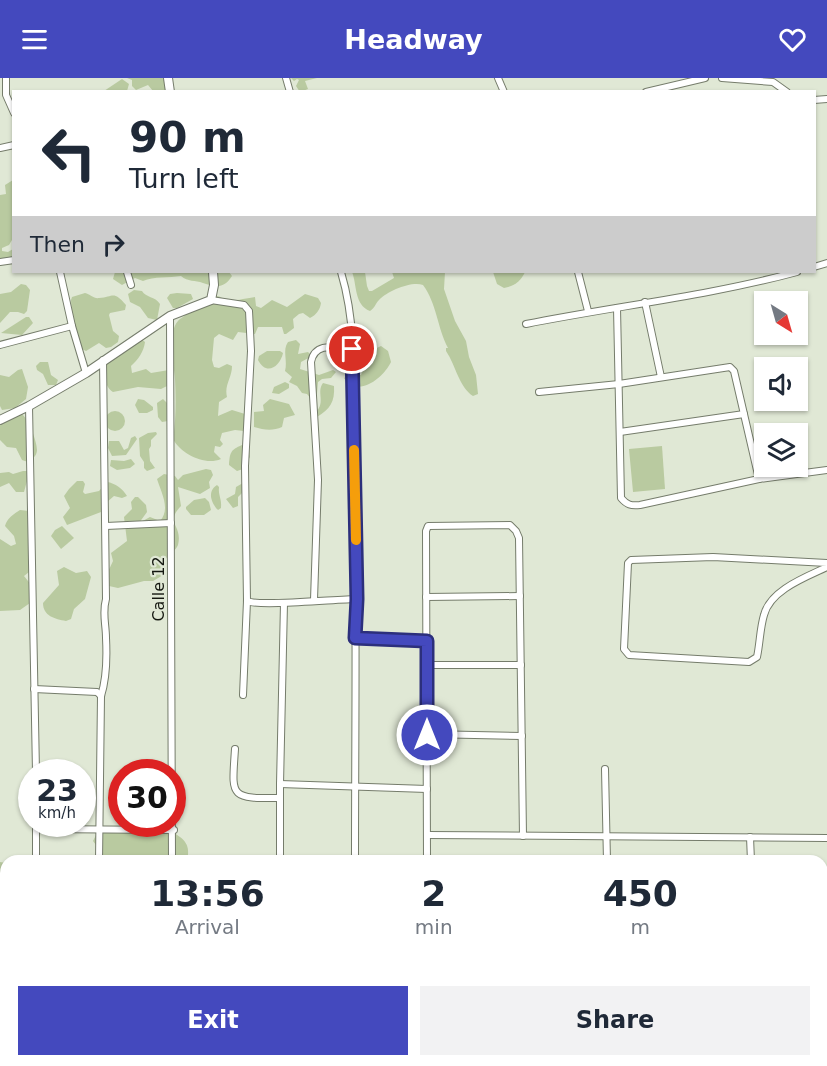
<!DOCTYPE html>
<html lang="en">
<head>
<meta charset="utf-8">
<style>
	body { margin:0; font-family:"DejaVu Sans",sans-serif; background:#f2f2f3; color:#1f2937; height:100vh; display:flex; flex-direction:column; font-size:22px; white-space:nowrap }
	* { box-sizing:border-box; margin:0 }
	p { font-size:20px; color:#747a83 }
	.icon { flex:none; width:33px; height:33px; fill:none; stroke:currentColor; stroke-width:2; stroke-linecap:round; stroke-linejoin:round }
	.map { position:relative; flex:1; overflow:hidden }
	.side { position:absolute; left:0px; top:777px; width:828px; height:212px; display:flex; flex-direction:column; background:#fff; border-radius:18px 18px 0 0; box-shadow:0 2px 4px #0004 }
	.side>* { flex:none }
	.banner { position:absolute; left:12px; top:12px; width:804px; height:183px; border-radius:0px; box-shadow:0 2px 4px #0004; background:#fff; color:#1f2937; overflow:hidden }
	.needle { width:39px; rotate:143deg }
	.fabs { position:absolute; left:754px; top:213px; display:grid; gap:12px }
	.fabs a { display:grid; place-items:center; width:54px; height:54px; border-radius:0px; background:#fff; box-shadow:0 2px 4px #0004; font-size:30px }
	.speed { position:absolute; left:18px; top:681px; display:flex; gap:12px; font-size:30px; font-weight:700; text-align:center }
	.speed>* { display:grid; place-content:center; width:78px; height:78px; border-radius:50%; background:#fff; box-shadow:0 2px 4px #0004; line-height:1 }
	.speed small { font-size:15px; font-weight:400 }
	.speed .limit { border:9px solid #d22; background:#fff; color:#111 }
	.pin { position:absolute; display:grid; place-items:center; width:51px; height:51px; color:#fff; margin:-26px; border:3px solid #fff; border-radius:50%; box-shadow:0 2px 6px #0007 }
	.me { position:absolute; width:66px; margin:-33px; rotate:0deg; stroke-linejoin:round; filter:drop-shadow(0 0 4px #0008) }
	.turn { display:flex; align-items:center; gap:21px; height:126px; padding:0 18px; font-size:27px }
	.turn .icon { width:78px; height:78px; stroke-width:2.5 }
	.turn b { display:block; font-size:42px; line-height:51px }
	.then { display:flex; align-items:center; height:57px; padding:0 18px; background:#0003; gap:12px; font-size:22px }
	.eta { display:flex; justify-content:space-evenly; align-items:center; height:102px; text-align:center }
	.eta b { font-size:36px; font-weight:600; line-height:42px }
	.action { display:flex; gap:12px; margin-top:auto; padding:12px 18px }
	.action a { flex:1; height:69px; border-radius:0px; background:#4449be; color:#fff; font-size:24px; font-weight:600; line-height:69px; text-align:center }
	.action a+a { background:#f2f2f3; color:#1f2937 }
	header { display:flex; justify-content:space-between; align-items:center; height:78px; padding:0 18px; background:#4449be; color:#fff; font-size:27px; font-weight:600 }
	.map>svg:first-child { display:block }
</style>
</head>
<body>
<header><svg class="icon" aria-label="menu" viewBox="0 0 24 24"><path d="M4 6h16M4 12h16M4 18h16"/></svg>Headway<svg class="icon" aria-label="heart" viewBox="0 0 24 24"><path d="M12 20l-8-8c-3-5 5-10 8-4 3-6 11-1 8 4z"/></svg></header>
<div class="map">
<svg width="827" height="988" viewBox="0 0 827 988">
	<rect width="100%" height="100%" fill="#e0e8d5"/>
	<g fill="#b9caa0">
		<polygon points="127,0 168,0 168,13 153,13 148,7 136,12 132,8 132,2"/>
		<polygon points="291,0 317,0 305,3 308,11 300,14 296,8 299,2 297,1 294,3"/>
		<polygon points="122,1 129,6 127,13 104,13"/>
		<polygon points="13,102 12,162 9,167 2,170 2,173 8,174 13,171 13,180 0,182 0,117 6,116 5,107"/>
		<path d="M115 194H229L232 198C224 211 216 209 203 205 195 202 188 204 181 198 169 200 154 198 143 203L135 200 122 207 113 201Z"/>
		<path d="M352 194H365L367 208 369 213H372L394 200 392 194H445L444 211 455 243 466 263 469 279 476 297 478 316 473 318C459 309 456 288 446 273V270H448C437 249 437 226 423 207 411 203 388 213 379 222 375 226 375 230 370 233 354 227 357 206 352 194Z"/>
		<path d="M493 194H525C521 203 515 208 504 210L497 206Z"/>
		<polygon points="21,206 26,207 30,212 27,233 24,236 18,234 10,234 0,245 0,216 11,214"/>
		<path d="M134 212 142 213C146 220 155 218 160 226L157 242 148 240 140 229 130 224 128 216Z"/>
		<path d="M85 215C90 216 94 221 99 220 114 219 113 212 126 227L125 232 110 235 109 237 113 253 119 258 118 264 111 269 106 270 99 265 86 273 80 270 72 243 71 222 72 219Z"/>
		<polygon points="177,215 191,216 193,221 177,230 173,230 167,220 170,216"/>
		<path d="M305 216 318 220 321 225C320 232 316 237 310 240L303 235 299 236 293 241 294 250 286 256H284L282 249H258L255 256 238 254 233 262 219 256 214 260 212 282 214 289 219 290 227 286 232 288C232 300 224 307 227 319L219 324 218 338 232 332 245 336 244 353 235 352 222 355 220 362 223 366 220 369 215 368 214 374 221 381C205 388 181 376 173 361 176 342 176 321 175 301 174 287 167 255 178 243 180 240 213 219 217 218 220 218 223 221 226 222 232 224 247 220 255 219L256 228 261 230 272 222 287 229Z"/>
		<polygon points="26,239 29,239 33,245 22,257 1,255"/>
		<path d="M140 260 145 264C144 273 138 282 131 288L132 295 146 291 151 295 169 292V307L161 311 138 309 113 314C103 307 105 296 107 285Z"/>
		<path d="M296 262 300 266 298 276 308 274 312 278 301 284 300 291 319 297 333 292 336 294 331 300 322 301 318 304 317 315 314 321H311L307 316 302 315 297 308 289 304 292 299 285 293C288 283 282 272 288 264Z"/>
		<path d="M381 268 388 273 391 284C384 299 358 321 344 300L350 296 361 297 363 292 362 277Z"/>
		<path d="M267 273H280L283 275C280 289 266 298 258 282L259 278Z"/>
		<polygon points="40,284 48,284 51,297 58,302 56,307 48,307 43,296 37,292 36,288"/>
		<polygon points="22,291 28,309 26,321 15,330 2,332 0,328 0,297 9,299 18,292"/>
		<polygon points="285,304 289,306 289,310 279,316 272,315 274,309"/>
		<path d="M323 305 334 308C335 324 330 331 317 339L316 334C326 324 316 314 323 305Z"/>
		<polygon points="138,321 144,322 153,329 153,332 147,335 139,335 135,327"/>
		<polygon points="163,321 168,326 168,343 162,344 158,339 157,325"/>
		<path d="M270 321 289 326 295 337 284 340 282 349C273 353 264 352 254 349V334L264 333 263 327Z"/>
		<circle cx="115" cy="343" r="10"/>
		<path d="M21 335C28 340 37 363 37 372 37 378 32 381 28 384L22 382 16 370 7 369 0 362V342Z"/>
		<polygon points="156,354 157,356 151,362 151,368 149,371 150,383 155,390 147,393 144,390 144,384 140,378 139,360 148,355"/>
		<polygon points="135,358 137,361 126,377 112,378 108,370 109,363 119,363 124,372 128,370 131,360"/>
		<path d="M242 367 249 372 250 379 243 391 237 393 229 387C230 375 230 372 242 367Z"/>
		<polygon points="662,368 665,411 633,414 629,371"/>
		<polygon points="131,381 135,386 130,390 117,392 110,388 111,382 124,383"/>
		<path d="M206 391 211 392 213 397 209 404 210 410 200 416 178 409 181 428C164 446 183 446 178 467 176 473 168 476 166 481 164 485 166 491 165 496L153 503H144L118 510 109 508 106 498 113 483 111 475 127 463 124 439 132 431 131 424 135 419H138L146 427 147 434 139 445 150 439 160 443C171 431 161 414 157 401L164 396 175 398 178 402 183 397Z"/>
		<polygon points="23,393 29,393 30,398 27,403 24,414 16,414 9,405 0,409 0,395 9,394 13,396"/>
		<path d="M77 403H83L85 406 83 414 85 416 99 413 107 404C115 405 123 411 127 418L122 420 114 418 107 424 101 434 67 447 63 439 70 430 64 418 69 411Z"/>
		<polygon points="243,405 243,414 238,419 238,428 233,430 226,421 235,416 236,409"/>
		<path d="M217 407 219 409C218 417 222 421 221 430L218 432C211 425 207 413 217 407Z"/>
		<polygon points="205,420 209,424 211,432 204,437 191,437 186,431 186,429 194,422"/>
		<path d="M20 432 29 433 35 442 29 494 24 498 32 508 30 525 20 532 0 533V461L11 468 16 466 14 458 5 448C7 440 14 436 20 432Z"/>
		<polygon points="62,448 74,460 61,471 51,458 55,452"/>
		<path d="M64 489 76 495 87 493 91 499 85 521 74 531 71 541 66 543C55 541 43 538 43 525L59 507 57 493Z"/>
		<path d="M101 753 172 754C185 761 191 767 187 783H103L102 775 93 763 96 757Z"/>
		<polygon points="0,784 6,785 6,930 0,930"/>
		<polygon points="0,933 6,943 6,977 0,975"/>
	</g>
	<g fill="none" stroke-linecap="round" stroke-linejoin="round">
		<g stroke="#757c6b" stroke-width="8">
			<g id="minor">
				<polyline points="6,0 6,17 14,35"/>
				<polyline points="286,0 290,14"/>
				<polyline points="498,0 504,14"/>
				<polyline points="722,0 773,4 787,14"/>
				<polyline points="646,14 705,0"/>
				<polyline points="814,22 827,21"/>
				<polyline points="0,70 14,67"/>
				<polyline points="0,184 14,182"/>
				<polyline points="814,189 827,185"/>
				<polyline points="60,194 72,248 86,295"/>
				<polyline points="127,194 131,207"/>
				<path d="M341 194C359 254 353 321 354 383 357 516 355 650 355 783"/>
				<polyline points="578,194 588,233"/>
				<polyline points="211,222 244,227 249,233 251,273 245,388 247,523 243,617"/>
				<polyline points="645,224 661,299"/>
				<path d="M617 230 621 420C627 427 631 428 640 427L759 401 827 392"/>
				<polyline points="170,238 172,783"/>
				<path d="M526 246C616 228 708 218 797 194"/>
				<polyline points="0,267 72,248"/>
				<polyline points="539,314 619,306 730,289 734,293 759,401"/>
				<polyline points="29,328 36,694"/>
				<polyline points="620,354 744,336"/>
				<polyline points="106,448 171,445"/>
				<path d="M827 485 713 479 631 482 628 485 624 571 629 577 749 584 757 579C760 565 760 550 764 537 770 512 806 499 827 489"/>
				<polyline points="426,519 520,518"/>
				<path d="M314 522 318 402 311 284C315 263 336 270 352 271"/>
				<path d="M247 523C258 529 338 521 357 521"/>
				<polyline points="355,560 427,563"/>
				<polyline points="427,587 521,587"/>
				<polyline points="34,611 97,614 101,618"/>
				<polyline points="427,656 522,658"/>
				<path d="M235 671C232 718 228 721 280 720"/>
				<polyline points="605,691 607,783"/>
				<polyline points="280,706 427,711"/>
				<polyline points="36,751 174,752"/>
				<polyline points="427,757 827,760"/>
				<polyline points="750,759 751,783"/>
				<polyline points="36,783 36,746"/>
				<path d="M99 783 101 618C107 599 107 579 106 560 106 546 102 535 106 521L103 282"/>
				<polyline points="280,783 280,706 284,525"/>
				<polyline points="427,783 426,453 428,448 510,447 516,453 519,460 523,758"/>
				<polyline points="172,982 172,988"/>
				<polyline points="356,982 356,988"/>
				<polyline points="430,982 430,988"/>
				<polyline points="35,988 35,982"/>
				<polyline points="99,988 99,982"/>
				<polyline points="279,988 279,982"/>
				<polyline points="606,988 606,982"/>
			</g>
		</g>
		<g stroke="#757c6b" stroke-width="10">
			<g id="tertiary">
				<polyline points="168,0 170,14"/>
				<polyline points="0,342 29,328 86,295 170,238 211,222 214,207 213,194"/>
			</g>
		</g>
		<use href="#minor" stroke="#fff" stroke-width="6"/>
		<use href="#tertiary" stroke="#fff" stroke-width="8"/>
	</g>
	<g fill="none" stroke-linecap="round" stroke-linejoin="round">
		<g stroke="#2c2f7c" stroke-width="15">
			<polyline id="route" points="352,271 357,521 355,560 427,563 427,657"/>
		</g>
		<use href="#route" stroke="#4449be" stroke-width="10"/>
		<polyline stroke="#f59e0b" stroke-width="10" points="354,372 356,462"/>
	</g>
	<g text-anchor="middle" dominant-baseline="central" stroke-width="4.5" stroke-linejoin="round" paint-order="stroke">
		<g font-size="16" fill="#141710" stroke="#e0e8d5">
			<text transform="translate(158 511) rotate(-90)">Calle 12</text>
		</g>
	</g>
</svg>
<div class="fabs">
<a><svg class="needle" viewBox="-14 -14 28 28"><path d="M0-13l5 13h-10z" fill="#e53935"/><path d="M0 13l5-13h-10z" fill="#747a83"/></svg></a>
<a><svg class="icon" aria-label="sound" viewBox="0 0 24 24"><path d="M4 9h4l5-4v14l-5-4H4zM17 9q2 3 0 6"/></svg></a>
<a><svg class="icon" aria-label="layers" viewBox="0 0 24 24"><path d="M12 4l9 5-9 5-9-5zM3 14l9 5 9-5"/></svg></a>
</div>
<div class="speed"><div>23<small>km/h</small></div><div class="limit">30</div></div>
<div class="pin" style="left:352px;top:271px;background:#d93025"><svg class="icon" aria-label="arrive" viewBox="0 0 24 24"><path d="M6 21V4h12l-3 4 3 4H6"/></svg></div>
<svg class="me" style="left:427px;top:657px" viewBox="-20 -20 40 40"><circle r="17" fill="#4449be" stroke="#fff" stroke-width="3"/><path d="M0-11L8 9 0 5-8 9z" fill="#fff"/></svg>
<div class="banner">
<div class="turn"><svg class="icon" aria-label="left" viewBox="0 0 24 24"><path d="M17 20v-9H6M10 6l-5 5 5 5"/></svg><div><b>90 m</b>Turn left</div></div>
<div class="then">Then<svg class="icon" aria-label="right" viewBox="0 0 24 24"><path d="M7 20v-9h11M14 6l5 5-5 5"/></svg></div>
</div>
<section class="side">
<div class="eta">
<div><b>13:56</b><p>Arrival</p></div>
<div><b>2</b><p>min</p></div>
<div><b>450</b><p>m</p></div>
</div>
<div class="action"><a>Exit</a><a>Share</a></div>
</section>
</div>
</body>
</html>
